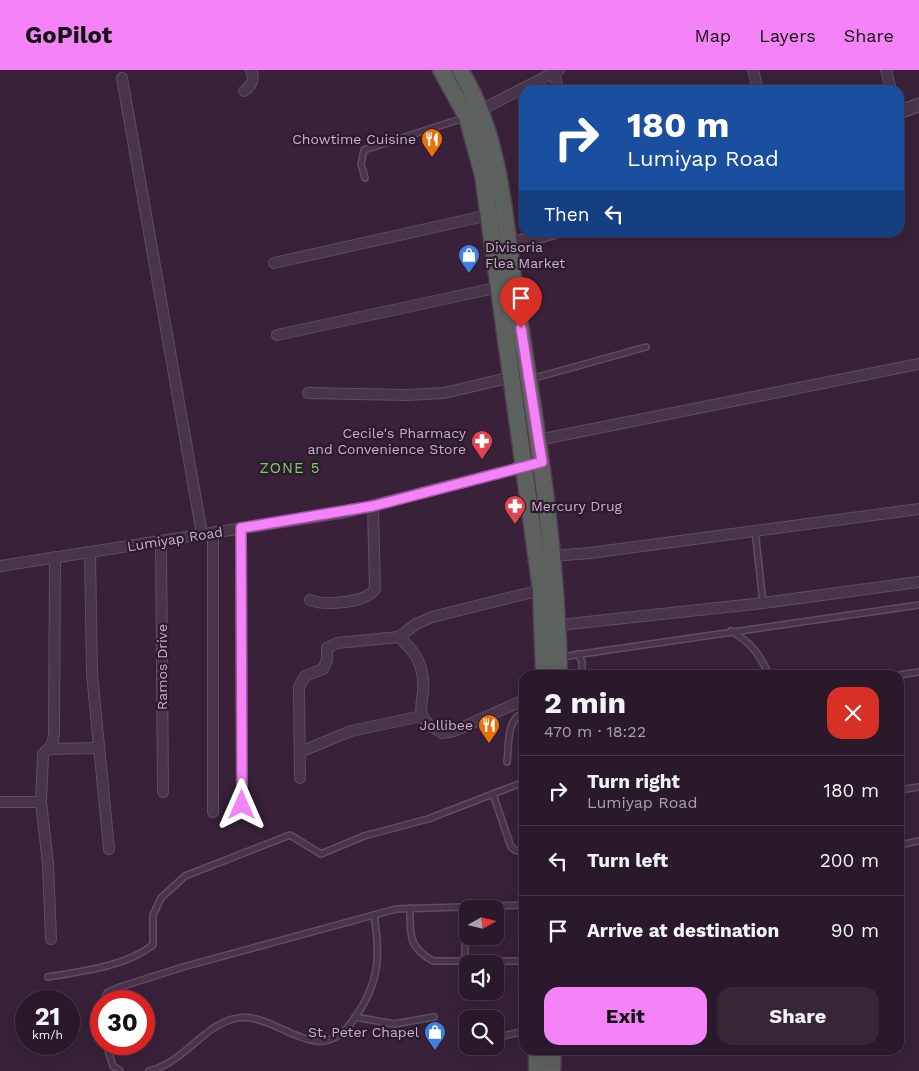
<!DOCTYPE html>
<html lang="en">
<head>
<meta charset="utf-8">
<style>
	body { margin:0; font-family:"Work Sans",sans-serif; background:#362637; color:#f1f3f6; height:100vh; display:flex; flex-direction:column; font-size:19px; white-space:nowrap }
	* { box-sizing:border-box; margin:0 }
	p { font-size:16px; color:#a5a0a9 }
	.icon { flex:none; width:28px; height:28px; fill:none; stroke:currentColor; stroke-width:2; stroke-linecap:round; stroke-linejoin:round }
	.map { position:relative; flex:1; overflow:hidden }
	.sheet { position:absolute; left:519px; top:600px; width:385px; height:385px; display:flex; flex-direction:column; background:#2a192b; border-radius:15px; box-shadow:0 5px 20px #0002,0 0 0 1px #463847 }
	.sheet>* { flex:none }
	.guide { position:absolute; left:519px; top:15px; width:385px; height:152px; border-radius:15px; box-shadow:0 5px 20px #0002,0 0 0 1px #463847; background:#1a4fa0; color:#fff; overflow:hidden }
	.needle { width:32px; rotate:82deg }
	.tools { position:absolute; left:459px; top:830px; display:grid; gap:10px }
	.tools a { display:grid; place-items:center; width:45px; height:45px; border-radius:10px; background:#2a192b; box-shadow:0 5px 20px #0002,0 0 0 1px #463847; font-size:25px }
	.speed { position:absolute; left:15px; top:920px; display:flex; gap:10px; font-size:25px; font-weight:700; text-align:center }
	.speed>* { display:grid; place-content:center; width:65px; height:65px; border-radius:50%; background:#2a192b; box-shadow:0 5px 20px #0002,0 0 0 1px #463847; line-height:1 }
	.speed small { font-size:12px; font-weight:400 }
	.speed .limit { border:8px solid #d22; background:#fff; color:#111 }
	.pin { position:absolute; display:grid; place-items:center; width:42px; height:42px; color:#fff; margin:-51px -21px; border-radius:50% 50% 50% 0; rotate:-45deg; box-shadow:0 0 5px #0007 }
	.pin .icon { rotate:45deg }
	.me { position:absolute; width:55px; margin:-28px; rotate:0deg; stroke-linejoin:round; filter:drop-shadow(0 0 4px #0008) }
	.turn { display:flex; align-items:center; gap:18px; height:105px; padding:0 25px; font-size:22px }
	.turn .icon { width:65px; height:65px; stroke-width:2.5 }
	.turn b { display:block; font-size:35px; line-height:42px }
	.then { display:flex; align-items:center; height:48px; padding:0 25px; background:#0003; gap:10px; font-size:19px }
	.round { display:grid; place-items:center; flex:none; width:52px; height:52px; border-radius:15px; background:#362637 }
	.overview { display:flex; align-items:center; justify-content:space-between; height:85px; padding:0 25px }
	h1 { font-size:30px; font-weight:700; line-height:38px }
	.button { display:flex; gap:10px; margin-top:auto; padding:10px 25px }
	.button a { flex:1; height:58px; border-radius:15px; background:#f583f8; color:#111; font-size:20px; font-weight:700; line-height:58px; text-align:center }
	.button a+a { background:#362637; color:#f1f3f6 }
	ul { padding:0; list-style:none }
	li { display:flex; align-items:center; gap:15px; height:70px; padding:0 25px; border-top:1px solid #463847 }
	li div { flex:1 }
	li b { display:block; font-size:19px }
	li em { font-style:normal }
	header { display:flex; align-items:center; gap:30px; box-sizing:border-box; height:70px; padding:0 25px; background:#f583f8; color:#111 }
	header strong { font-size:24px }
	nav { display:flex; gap:28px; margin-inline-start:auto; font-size:18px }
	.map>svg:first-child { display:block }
</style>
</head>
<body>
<header>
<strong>GoPilot</strong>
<nav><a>Map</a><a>Layers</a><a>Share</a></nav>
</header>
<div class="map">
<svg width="919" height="1001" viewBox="0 0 919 1001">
	<rect width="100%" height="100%" fill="#382139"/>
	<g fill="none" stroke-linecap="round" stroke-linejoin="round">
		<g stroke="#604d61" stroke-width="8">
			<g id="service">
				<polyline points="365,108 361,94 364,80 464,48"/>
				<polyline points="531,309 646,277"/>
				<polyline points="755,460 763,533"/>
				<path d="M731 561C751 572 760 585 769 605"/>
				<polyline points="578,584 582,592 582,605"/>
				<polyline points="561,587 919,535"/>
				<polyline points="899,605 919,602"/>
				<path d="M507 692C509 678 506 647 524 643"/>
				<polyline points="899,720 919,717"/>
				<polyline points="493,724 511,777 515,780 524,782"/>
				<polyline points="899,775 919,771"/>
				<path d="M410 838C410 864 408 877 433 891H524"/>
				<polyline points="465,891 465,836"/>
				<path d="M48 907C83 901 124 897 153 875V845L161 828 185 806 290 765 321 784 364 766 428 749 524 712"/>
				<polyline points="103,931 107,923 120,917 183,897 396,839 524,835"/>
				<polyline points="355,947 394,954 434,947"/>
				<polyline points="495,968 524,961"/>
				<polyline points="106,974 113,996 120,1001"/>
				<path d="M149 1001C183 993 201 958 233 949 262 941 288 968 316 971 333 973 345 962 354 949 379 914 381 888 374 845"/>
			</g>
		</g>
		<g stroke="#604d61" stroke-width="12">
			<g id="minor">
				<polyline points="753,0 758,20"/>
				<polyline points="886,0 891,20"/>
				<polyline points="554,2 558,20"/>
				<polyline points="122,8 202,464"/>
				<path d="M244 21C252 15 255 10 251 0"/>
				<polyline points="475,43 559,0"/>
				<polyline points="274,193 489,145"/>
				<polyline points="277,265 500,217"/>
				<polyline points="308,323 407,325 444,323 512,307"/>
				<polyline points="538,370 919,294"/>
				<polyline points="241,458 242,735"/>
				<polyline points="213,462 213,742"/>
				<polyline points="161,472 163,722"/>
				<polyline points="90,482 92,604 109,779"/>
				<polyline points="553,486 590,483 919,439"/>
				<polyline points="0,496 347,442 542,392"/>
				<path d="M310 530C325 536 366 533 375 519L373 436"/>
				<polyline points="551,556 763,533 919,512"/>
				<polyline points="399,567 416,554 432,547 541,520"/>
				<polyline points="49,679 98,678"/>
				<polyline points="300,682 351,661 422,646"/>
				<path d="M300 708 299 617 305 606 323 599 327 590V578L337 573 399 567C417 583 425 598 423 622 422 630 420 638 422 646L429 655 442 663 454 661 524 630"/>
				<polyline points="0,732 41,732"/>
				<polyline points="51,869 48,794 41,732 43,684 52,675 54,665 55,487"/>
			</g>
		</g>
		<g stroke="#604d61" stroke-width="15">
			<g id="tertiary">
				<polyline points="899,42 919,35"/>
				<polyline points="501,177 554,162"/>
			</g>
		</g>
		<g stroke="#503d51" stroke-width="19">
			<g id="trunk">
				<polyline points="441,0 467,47 483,105 541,520 544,605"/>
				<path d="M460 0C502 68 505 153 516 230 536 354 557 479 559 605"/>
				<polyline points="537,1001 537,980"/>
				<polyline points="552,1001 553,980"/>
			</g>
		</g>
		<use href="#service" stroke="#49354a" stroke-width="5"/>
		<use href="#minor" stroke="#49354a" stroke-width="10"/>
		<use href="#tertiary" stroke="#49354a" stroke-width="12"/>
		<use href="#trunk" stroke="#5e625e" stroke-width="16"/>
	</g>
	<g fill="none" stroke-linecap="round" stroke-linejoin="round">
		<g stroke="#9f55a1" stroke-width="12">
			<polyline id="route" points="242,735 241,458 373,436 542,392 521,258"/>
		</g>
		<use href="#route" stroke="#f583f8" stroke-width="9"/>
	</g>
	<defs>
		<g id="restaurant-pin" transform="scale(1.125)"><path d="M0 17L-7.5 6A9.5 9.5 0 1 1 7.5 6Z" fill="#e8710a" stroke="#2d1a2e"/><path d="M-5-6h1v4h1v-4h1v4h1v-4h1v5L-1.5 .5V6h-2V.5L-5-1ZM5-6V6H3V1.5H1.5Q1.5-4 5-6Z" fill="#fff"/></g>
		<g id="shop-pin" transform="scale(1.125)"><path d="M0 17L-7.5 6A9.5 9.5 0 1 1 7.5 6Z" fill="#3f7fe0" stroke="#2d1a2e"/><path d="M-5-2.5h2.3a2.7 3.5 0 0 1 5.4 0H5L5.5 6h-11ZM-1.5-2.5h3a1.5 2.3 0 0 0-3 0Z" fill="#fff"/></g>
		<g id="pharmacy-pin" transform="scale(1.125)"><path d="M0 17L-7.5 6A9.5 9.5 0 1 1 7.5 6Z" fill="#e0444e" stroke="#2d1a2e"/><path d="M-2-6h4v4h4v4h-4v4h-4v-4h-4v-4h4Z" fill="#fff"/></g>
	</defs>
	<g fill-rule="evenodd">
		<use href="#restaurant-pin" x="432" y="69"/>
		<use href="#shop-pin" x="469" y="185"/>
		<use href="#pharmacy-pin" x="482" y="371"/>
		<use href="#pharmacy-pin" x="515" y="436"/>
		<use href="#restaurant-pin" x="489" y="655"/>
		<use href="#shop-pin" x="435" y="962"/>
	</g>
	<g text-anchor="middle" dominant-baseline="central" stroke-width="4.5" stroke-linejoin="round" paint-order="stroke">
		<g font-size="14" fill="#c5b0c6" stroke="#2d1a2e" text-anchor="end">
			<text x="416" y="69">Chowtime Cuisine</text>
			<text x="485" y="177" text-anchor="start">Divisoria<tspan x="485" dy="16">Flea Market</tspan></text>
			<text x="466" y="363">Cecile's Pharmacy<tspan x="466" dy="16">and Convenience Store</tspan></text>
			<text x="531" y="436" text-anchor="start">Mercury Drug</text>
			<text x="473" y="655">Jollibee</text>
			<text x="419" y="962">St, Peter Chapel</text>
		</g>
		<g font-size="14" fill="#c5b0c6" stroke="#2d1a2e">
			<text transform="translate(175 469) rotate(-9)">Lumiyap Road</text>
			<text transform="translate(162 597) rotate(-90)">Ramos Drive</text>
		</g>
		<g font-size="15" letter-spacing="1" fill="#75d35d" stroke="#2d1a2e">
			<text x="290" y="398">ZONE 5</text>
		</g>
	</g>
</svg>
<div class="tools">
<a><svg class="needle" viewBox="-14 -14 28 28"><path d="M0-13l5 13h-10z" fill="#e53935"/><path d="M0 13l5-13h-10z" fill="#a5a0a9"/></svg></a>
<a><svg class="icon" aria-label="sound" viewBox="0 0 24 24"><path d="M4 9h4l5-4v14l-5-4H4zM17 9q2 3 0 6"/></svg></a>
<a><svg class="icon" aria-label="search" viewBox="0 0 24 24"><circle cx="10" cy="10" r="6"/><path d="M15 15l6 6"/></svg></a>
</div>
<div class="speed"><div>21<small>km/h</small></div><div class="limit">30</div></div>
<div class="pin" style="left:521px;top:258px;background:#d93025"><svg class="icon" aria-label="arrive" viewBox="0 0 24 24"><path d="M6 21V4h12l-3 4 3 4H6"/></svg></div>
<svg class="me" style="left:242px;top:735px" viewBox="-20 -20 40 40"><path d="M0-17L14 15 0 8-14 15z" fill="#f583f8" stroke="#fff" stroke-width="4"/></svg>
<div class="guide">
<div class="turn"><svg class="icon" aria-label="right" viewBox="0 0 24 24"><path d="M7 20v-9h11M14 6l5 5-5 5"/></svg><div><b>180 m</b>Lumiyap Road</div></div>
<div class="then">Then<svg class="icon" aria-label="left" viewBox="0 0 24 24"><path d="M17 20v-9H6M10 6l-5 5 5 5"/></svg></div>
</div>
<section class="sheet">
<div class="overview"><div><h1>2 min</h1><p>470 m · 18:22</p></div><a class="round" style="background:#d93025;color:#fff"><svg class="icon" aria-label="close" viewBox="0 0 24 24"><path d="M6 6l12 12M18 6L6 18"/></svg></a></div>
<ul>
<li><svg class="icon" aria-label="right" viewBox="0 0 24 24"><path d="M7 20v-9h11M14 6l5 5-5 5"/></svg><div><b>Turn right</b><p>Lumiyap Road</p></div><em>180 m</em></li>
<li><svg class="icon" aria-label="left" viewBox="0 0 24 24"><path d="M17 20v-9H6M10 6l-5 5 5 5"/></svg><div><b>Turn left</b></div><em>200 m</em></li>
<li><svg class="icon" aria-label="arrive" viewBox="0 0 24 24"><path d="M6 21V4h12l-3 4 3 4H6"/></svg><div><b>Arrive at destination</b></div><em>90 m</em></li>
</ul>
<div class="button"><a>Exit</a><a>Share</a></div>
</section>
</div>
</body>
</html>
